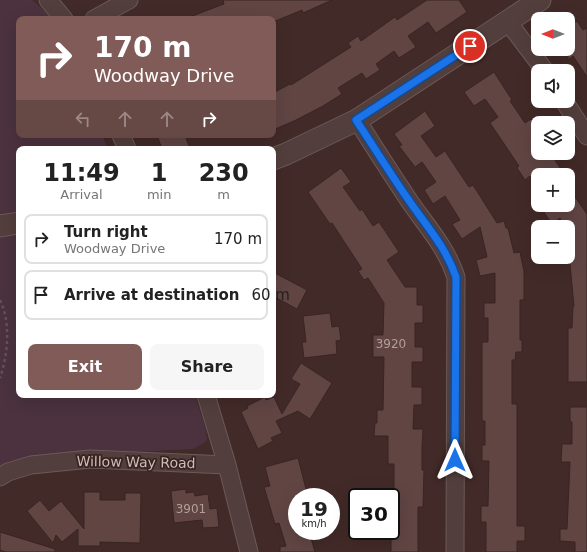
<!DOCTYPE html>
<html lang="en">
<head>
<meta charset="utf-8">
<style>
	body { margin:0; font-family:"DejaVu Sans",sans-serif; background:#f6f6f6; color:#222; height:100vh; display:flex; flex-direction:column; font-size:15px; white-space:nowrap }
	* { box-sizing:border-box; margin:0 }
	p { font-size:13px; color:#767676 }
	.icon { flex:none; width:22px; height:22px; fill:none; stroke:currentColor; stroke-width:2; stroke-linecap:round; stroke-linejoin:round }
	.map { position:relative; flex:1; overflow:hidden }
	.details { position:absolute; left:16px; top:146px; width:260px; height:252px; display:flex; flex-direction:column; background:#fff; border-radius:8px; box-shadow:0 4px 16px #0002 }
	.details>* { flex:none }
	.guide { position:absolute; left:16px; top:16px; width:260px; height:122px; border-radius:8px; box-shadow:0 4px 16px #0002; background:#805b57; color:#fff; overflow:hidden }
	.needle { width:26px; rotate:270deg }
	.buttons { position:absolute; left:531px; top:12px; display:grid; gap:8px }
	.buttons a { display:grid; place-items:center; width:44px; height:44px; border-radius:8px; background:#fff; box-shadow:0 4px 16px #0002; font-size:20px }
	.speed { position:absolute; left:288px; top:488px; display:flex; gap:8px; font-size:20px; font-weight:700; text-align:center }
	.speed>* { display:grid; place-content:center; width:52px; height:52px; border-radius:50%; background:#fff; box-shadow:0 4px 16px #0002; line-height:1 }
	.speed small { font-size:10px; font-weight:400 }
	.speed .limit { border:2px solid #111; border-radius:6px; background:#fff; color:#111 }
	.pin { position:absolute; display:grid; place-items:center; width:34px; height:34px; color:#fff; margin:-17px; border:2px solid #fff; border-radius:50%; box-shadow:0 1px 4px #0007 }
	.me { position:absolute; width:44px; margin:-22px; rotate:0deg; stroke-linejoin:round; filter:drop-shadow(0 0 3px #0008) }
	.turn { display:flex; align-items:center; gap:14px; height:84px; padding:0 12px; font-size:18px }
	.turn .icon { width:52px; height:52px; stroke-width:2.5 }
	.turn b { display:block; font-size:28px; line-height:34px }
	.lanes { display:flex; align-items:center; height:38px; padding:0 12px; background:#0003; justify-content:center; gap:20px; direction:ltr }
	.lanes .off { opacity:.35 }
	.eta { display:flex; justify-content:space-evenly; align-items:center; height:68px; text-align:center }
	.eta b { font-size:24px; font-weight:700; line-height:28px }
	.action { display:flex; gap:8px; margin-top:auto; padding:8px 12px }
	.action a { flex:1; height:46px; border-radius:8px; background:#805b57; color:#fff; font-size:16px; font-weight:700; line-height:46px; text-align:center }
	.action a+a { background:#f6f6f6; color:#222 }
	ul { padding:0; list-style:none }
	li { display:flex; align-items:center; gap:12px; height:50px; margin:0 8px 6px; padding:0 4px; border:2px solid #e0e0e0; border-radius:8px }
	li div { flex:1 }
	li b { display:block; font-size:15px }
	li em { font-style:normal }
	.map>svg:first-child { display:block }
</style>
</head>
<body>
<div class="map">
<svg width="587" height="552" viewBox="0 0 587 552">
	<rect width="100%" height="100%" fill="#422a28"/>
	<polygon fill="#4b323e" points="0,0 32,0 50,15 51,19 19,19 19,135 102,135 108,149 19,149 19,395 195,395 205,427 207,441 193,449 39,457 0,482"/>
	<g fill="#604543" stroke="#392523">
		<polygon points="223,0 332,0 303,13 302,10 273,22 273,19 187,19 187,18 224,4"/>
		<polygon points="427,0 459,0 467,12 436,33 428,22 408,36 416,47 399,58 394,51 376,64 380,70 366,79 362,73 338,88 342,94 323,106 294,121 273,130 273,93 290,84 291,85 351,47 348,43 358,36 361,41 395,17 397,20"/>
		<polygon points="577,21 583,30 587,28 587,77 573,56 568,60 568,27"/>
		<polygon points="494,72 512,100 510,101 525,123 531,119 538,129 538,153 550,153 565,175 538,175 538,189 530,176 525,180 517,168 519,166 490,123 498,117 485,99 474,106 464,92"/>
		<polygon points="425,111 435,126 421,136 436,157 445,151 469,187 473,185 497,223 504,221 506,228 508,228 514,253 520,252 524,271 524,300 520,300 520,340 522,340 522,352 516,352 515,360 512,360 512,404 517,404 517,526 525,526 525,541 517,541 517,552 486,552 486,522 481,522 481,506 488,506 489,461 482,461 482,445 485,445 485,421 482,421 482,342 488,342 488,318 484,318 484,303 495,303 495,273 480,276 476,260 487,257 480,227 462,239 452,224 460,220 445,196 433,204 424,190 436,182 422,162 415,167 399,146 402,145 394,134"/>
		<polygon points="157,135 185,135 190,149 162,149"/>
		<polygon points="341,168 351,182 343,187 360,211 362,209 373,226 379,222 399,252 387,260 405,287 417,287 417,305 423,305 423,323 415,323 415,347 423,347 423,362 412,362 412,387 422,387 422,405 414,405 413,429 423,429 422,447 422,470 424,470 423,507 418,507 418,552 391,552 391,489 394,489 394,464 388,464 388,436 374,436 375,423 377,423 377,410 383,410 384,357 373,357 373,335 383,335 384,303 368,278 364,280 358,271 362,269 332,223 330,224 308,192"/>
		<polygon points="568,187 587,214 587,382 568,382 568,328 572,328 573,306 574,306 568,244 568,227 563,227 560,218 552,224 539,205 568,205"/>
		<polygon points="273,272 307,290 297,309 273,296"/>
		<polygon points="330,313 332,327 339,326 341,340 336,341 337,354 304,358 302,342 306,342 303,316"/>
		<polygon points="301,363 332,383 310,419 298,411 276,421 282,433 271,438 273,441 258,449 241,412 248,408 247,406 265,397 266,400 274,397 282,414 300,384 291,379"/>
		<polygon points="570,407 587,407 587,552 575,552 575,542 560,541 560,529 567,529 570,462 561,462 562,444 572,444 572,422 570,422"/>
		<polygon points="298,458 307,493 297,495 297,531 309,531 315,552 280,552 280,547 286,546 279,523 275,524 264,487 270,486 265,467"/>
		<polygon points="186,489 186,493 194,492 195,496 208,494 210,509 217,508 219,527 203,528 202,520 174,523 171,491"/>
		<polygon points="84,492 100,492 100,500 125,500 125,493 141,493 140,543 100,542 100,546 78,546 78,529 62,542 56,535 53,543 27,511 40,500 49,511 61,501 84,529"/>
		<polygon points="0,532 55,549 55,552 6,552 0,550"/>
	</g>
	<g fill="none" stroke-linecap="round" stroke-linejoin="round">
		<g stroke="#6c5a58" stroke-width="19">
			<g id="minor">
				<polyline points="48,0 64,19"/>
				<polyline points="94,19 129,0"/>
				<polyline points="508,22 545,71"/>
				<polyline points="564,101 587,136"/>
				<path d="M357 120C374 147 392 175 410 202 428 228 446 247 456 277L455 552"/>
				<polyline points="121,135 127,149"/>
				<polyline points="206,395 227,465 249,552"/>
				<polyline points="0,477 8,472 31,465 90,459 227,465"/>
			</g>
		</g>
		<g stroke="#6c5a58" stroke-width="23">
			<g id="tertiary">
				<polyline points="273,159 286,154 357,120 540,0"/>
				<polyline points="0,226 19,223"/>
			</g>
		</g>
		<path stroke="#665059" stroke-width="2.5" stroke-dasharray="3 3" stroke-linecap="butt" d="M0 300C11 323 8 354 0 378"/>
		<use href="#minor" stroke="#523e3d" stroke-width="17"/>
		<use href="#tertiary" stroke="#523e3d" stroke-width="21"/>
	</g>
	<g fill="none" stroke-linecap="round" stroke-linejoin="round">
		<g stroke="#114b97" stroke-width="10">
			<path id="route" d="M455 460 456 277C445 246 428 228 410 202 391 175 374 147 356 120L470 46"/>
		</g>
		<use href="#route" stroke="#1a73e8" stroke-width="7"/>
	</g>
	<g text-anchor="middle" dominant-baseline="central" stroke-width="3.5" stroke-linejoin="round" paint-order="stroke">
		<g font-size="12" fill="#b19e9c">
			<text x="391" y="344">3920</text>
			<text x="191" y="509">3901</text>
		</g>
		<g font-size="14" fill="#ccbcba" stroke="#382321">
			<text transform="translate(136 462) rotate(1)">Willow Way Road</text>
		</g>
	</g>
</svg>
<div class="buttons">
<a><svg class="needle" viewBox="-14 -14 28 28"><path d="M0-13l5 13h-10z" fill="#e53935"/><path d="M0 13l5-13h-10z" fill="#767676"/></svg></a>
<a><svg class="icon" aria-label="sound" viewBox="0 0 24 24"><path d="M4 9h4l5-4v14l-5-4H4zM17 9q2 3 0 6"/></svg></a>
<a><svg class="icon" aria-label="layers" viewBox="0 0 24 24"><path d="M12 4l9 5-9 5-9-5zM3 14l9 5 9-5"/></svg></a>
<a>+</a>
<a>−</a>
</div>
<div class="speed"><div>19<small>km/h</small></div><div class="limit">30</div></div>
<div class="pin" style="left:470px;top:46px;background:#d93025"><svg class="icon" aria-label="arrive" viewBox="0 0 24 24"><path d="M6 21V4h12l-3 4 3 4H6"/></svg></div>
<svg class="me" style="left:455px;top:460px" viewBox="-20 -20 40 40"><path d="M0-17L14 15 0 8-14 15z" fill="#1a73e8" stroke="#fff" stroke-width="4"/></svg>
<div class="guide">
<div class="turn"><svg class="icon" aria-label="right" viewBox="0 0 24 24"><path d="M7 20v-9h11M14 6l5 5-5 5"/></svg><div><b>170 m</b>Woodway Drive</div></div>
<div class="lanes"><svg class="icon off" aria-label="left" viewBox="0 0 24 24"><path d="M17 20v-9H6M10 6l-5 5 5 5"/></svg><svg class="icon off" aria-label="ahead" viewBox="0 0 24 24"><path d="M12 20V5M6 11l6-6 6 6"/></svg><svg class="icon off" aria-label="ahead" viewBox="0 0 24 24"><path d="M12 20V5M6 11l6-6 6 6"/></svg><svg class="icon" aria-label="right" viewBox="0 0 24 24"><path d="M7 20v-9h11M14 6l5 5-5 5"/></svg></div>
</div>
<section class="details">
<div class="eta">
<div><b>11:49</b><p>Arrival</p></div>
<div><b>1</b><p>min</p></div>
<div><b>230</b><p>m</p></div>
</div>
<ul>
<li><svg class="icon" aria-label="right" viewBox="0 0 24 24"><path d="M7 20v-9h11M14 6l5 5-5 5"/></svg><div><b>Turn right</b><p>Woodway Drive</p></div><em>170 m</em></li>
<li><svg class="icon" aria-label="arrive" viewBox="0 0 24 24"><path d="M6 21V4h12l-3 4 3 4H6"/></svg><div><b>Arrive at destination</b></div><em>60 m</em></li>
</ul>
<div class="action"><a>Exit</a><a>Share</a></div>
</section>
</div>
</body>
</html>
